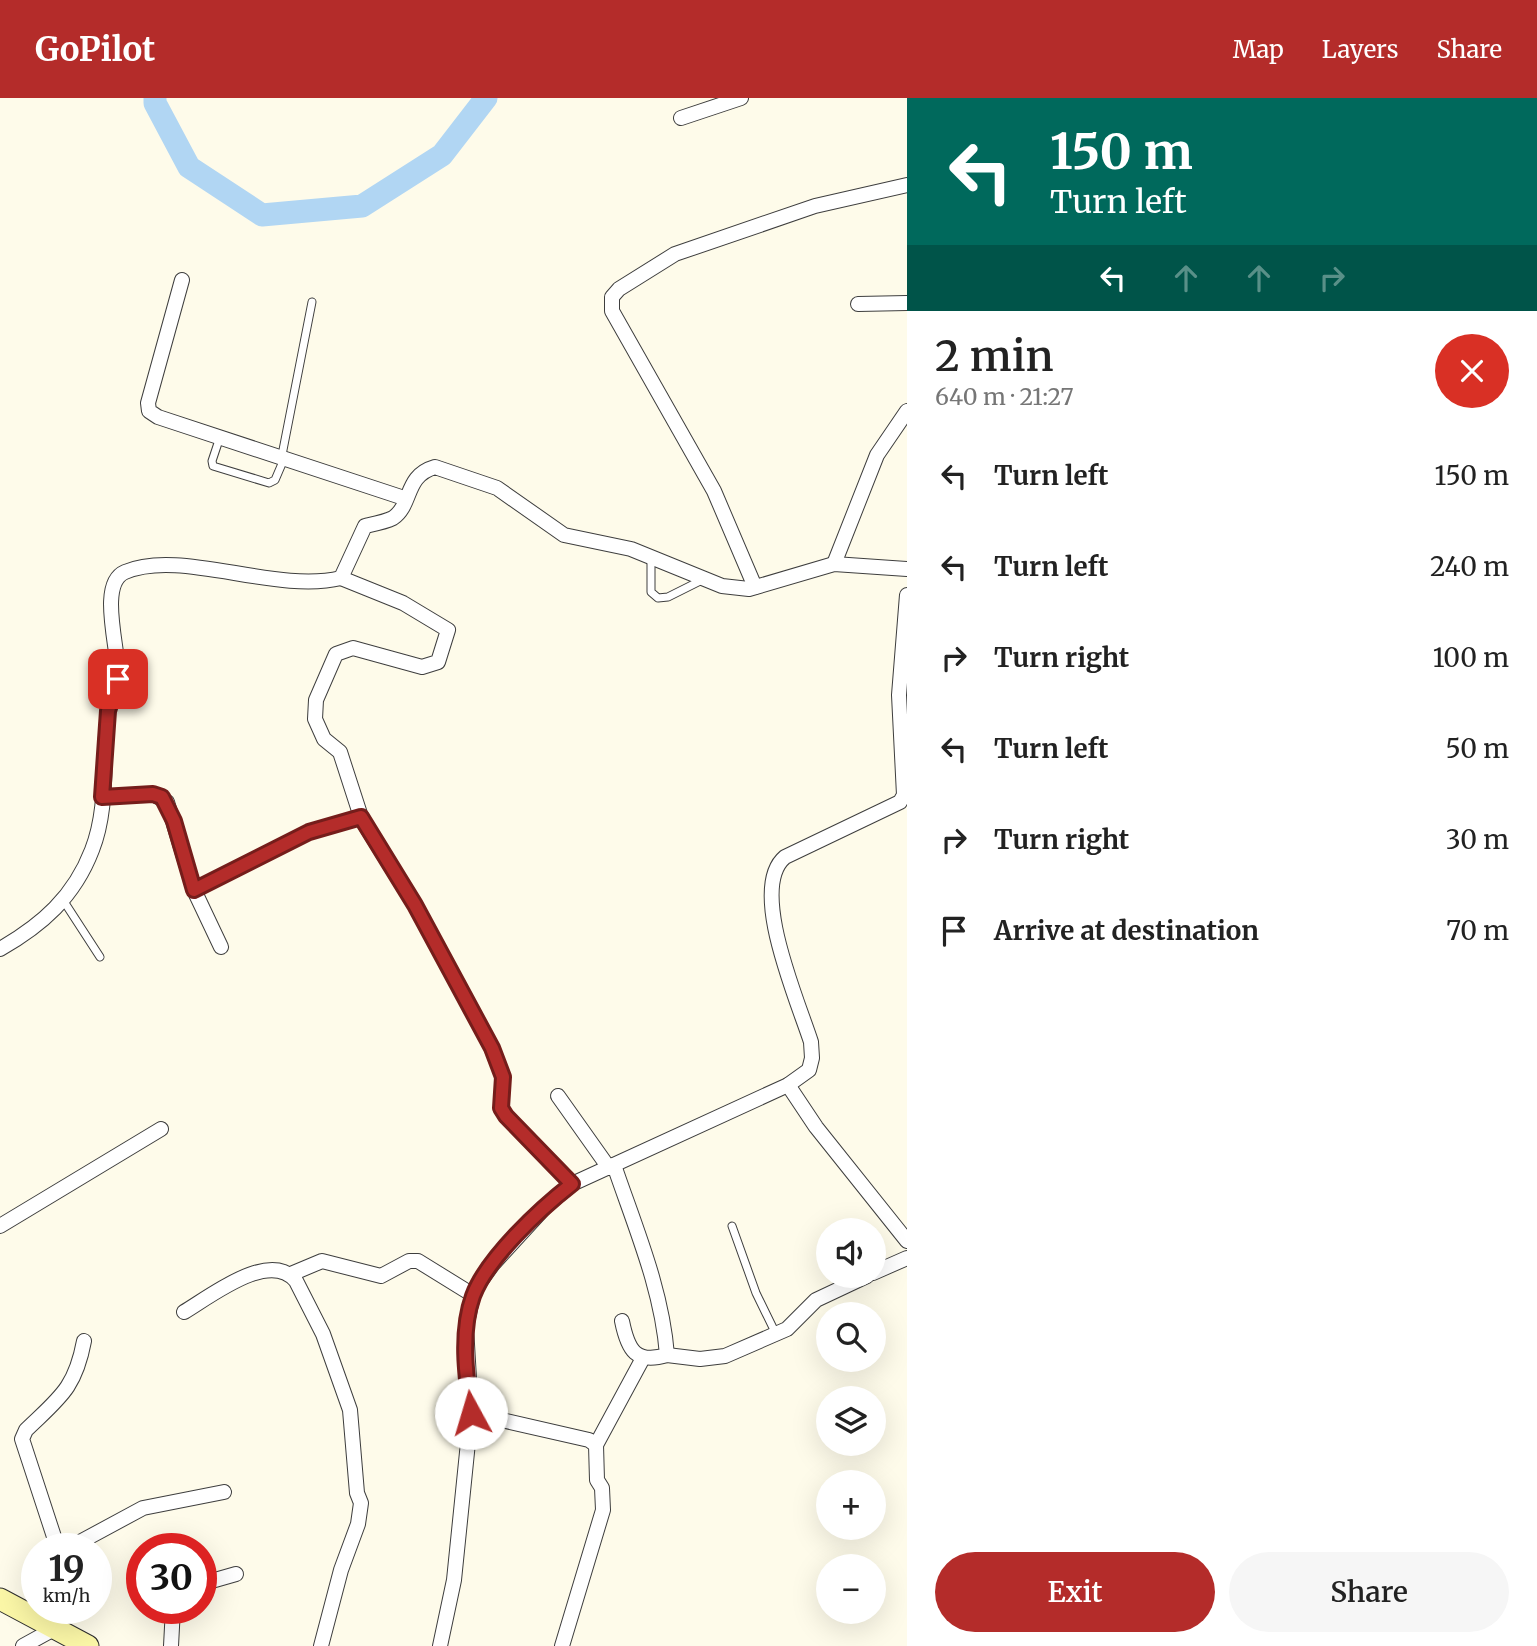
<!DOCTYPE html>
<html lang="en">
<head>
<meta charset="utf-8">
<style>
	body { margin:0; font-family:Merriweather,serif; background:#f6f6f6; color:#222; height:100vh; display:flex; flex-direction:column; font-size:26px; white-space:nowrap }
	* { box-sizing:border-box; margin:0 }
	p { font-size:23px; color:#767676 }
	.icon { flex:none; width:38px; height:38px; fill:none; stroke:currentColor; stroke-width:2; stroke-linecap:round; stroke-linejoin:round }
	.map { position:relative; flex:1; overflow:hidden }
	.details { display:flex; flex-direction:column; background:#fff; width:630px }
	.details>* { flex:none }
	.top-card { background:#00695c; color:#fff; overflow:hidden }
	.tools { position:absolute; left:816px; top:1120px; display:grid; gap:14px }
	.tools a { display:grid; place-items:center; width:70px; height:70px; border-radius:50%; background:#fff; box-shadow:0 7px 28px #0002; font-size:35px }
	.speed { position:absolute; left:21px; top:1435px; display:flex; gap:14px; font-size:35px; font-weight:700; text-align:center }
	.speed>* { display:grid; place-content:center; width:91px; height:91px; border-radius:50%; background:#fff; box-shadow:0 7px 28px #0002; line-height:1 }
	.speed small { font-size:18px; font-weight:400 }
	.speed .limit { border:10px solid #d22; background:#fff; color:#111 }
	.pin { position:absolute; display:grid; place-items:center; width:60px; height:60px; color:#fff; margin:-30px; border-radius:14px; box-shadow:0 4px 10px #0006 }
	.me { position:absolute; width:77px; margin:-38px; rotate:354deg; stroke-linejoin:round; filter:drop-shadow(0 0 5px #0008) }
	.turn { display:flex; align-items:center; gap:24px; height:147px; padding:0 28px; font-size:32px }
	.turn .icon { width:91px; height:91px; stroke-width:2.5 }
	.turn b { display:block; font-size:49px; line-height:60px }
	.lanes { display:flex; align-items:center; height:66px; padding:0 28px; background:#0003; justify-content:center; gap:35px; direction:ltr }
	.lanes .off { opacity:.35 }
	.round { display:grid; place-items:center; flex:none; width:74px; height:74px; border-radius:37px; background:#f6f6f6 }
	.summary { display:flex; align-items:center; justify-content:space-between; height:119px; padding:0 28px }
	h1 { font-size:42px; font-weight:600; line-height:52px }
	.action { display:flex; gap:14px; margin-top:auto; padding:14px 28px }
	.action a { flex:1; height:80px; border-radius:42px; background:#b42c2a; color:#fff; font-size:28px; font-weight:600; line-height:80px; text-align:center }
	.action a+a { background:#f6f6f6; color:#222 }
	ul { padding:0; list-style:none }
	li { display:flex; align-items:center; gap:21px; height:91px; padding:0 28px }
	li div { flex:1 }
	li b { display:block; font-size:26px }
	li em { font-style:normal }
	header { display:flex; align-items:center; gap:42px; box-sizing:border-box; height:98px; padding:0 35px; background:#b42c2a; color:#fff }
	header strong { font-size:33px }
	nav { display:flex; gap:38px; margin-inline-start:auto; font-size:24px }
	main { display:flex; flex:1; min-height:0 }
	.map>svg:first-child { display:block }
</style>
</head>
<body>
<header>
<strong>GoPilot</strong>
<nav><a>Map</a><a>Layers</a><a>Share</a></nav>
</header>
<main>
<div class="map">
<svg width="907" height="1548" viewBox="0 0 907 1548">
	<rect width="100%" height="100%" fill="#fefbea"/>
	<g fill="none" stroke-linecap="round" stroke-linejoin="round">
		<polyline stroke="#b1d6f3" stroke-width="23" points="155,0 155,5 189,69 262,117 362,108 442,57 486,0"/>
		<g stroke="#3e3e3e" stroke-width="9">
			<g id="lane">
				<polyline points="220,339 212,363 213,368 269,385 275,382 284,361"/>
				<polyline points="282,357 312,204"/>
				<polyline points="651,460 651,494 658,500 668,499 704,481"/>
				<polyline points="63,802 100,859"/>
				<polyline points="732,1128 756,1195 776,1236"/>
			</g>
		</g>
		<g stroke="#3e3e3e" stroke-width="16">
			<g id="street">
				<polyline points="681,20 741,0"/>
				<polyline points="182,182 148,305 149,313 158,319 404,400"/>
				<polyline points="858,206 907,205"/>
				<polyline points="834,466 877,357 907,313"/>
				<polyline points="341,480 403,505 448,532 438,564 422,569 353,550 336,556 316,602 315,621 324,641 340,654 362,722 415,807 492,950 503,979 501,1010 506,1018 572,1086"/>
				<polyline points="755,489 714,393 612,213 612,199 619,191 675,156 815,108 907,87"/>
				<polyline points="102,699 153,696 167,704 194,792 221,849"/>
				<polyline points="194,792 309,734 361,719"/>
				<path d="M0 851C42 827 74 799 92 752 109 709 102 660 108 615 109 603 117 591 118 579 120 555 97 486 125 474 180 450 275 496 341 480L365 428C374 426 385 424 393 420 413 406 404 378 435 369L497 390 564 437 631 451 722 488 749 491 834 466 907 471"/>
				<polyline points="788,987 816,1029 907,1143"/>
				<polyline points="558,998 609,1070"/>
				<path d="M614 1067C635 1129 662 1191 667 1257 636 1266 628 1253 622 1223"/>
				<polyline points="0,1128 161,1031"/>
				<polyline points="873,1175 907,1160"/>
				<polyline points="291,1176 322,1163 381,1178 409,1163 418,1163 473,1197"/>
				<path d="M184 1214C211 1198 270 1151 296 1183L323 1236 350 1312 357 1395 361 1405 358 1426 341 1472 321 1548"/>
				<polyline points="667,1257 700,1261 725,1258 787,1231 816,1202 867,1178"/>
				<polyline points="471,1315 589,1342 596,1347 597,1382 602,1390 603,1412 562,1548"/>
				<polyline points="596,1347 643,1260"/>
				<path d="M58 1451 22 1341 26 1332C59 1300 75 1291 84 1243"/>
				<polyline points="67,1451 143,1410 224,1394"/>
				<polyline points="201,1486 236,1476"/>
				<polyline points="23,1548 52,1532 53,1510"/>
				<polyline points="171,1548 173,1510"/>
				<path d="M440 1548 454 1482 471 1315 466 1229 473 1197 480 1184 493 1166 547 1107 572 1086 788 987 809 972 812 960 811 944C798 903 748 790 785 759L900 704 904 697 899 597 907 497"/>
			</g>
		</g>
		<g stroke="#2d2d2d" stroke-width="23">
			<polyline id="secondary" points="0,1501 88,1548"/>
		</g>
		<use href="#lane" stroke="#fff" stroke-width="7"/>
		<use href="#street" stroke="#fff" stroke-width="14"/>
		<use href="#secondary" stroke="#fbf7a7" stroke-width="21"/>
	</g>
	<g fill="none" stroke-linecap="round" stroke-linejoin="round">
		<g stroke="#751d1b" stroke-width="18">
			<path id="route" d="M118 581 108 613 102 699 153 696 162 699 174 723 194 792 309 734 361 719 415 807 492 950 503 979 501 1010 506 1018 572 1086C540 1111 487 1160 473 1198 460 1234 466 1278 471 1315"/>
		</g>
		<use href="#route" stroke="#b42c2a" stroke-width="12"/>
	</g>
</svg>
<div class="tools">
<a><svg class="icon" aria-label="sound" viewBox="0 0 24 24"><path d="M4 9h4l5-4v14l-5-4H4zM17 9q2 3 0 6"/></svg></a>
<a><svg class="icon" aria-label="search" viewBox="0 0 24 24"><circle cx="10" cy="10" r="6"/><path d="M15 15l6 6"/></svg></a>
<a><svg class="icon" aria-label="layers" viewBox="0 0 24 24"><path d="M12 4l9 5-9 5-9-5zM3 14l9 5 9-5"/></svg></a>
<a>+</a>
<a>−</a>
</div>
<div class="speed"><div>19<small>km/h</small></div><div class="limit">30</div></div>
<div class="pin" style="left:118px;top:581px;background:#d93025"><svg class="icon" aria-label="arrive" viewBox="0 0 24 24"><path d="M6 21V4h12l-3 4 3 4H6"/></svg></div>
<svg class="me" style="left:471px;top:1315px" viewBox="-20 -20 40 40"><circle r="19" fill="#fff"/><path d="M0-13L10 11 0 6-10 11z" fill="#b42c2a"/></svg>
</div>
<section class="details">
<div class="top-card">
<div class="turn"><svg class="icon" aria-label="left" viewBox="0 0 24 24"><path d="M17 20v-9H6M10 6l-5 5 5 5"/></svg><div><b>150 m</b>Turn left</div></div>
<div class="lanes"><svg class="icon" aria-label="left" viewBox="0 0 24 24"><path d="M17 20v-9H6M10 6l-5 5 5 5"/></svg><svg class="icon off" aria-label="ahead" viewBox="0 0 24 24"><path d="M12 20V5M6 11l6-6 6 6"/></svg><svg class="icon off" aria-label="ahead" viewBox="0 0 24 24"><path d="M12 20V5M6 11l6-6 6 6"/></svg><svg class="icon off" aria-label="right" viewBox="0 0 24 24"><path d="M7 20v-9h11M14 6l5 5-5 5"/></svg></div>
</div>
<div class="summary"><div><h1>2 min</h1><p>640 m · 21:27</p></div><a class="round" style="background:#d93025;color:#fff"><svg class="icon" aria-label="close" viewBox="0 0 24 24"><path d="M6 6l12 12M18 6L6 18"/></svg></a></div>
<ul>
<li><svg class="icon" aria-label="left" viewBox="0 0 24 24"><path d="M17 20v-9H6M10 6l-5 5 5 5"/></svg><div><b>Turn left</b></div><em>150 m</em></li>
<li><svg class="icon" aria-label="left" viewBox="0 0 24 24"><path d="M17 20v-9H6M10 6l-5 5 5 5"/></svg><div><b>Turn left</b></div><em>240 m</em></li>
<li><svg class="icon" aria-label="right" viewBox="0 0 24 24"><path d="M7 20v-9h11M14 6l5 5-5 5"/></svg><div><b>Turn right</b></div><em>100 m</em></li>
<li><svg class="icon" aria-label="left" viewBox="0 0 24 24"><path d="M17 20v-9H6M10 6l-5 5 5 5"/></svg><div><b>Turn left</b></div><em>50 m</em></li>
<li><svg class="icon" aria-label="right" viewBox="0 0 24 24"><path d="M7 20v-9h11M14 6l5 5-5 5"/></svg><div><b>Turn right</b></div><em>30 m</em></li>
<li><svg class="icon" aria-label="arrive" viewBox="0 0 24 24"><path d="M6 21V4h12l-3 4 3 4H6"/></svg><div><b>Arrive at destination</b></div><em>70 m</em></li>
</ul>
<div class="action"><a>Exit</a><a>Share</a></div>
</section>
</main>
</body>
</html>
